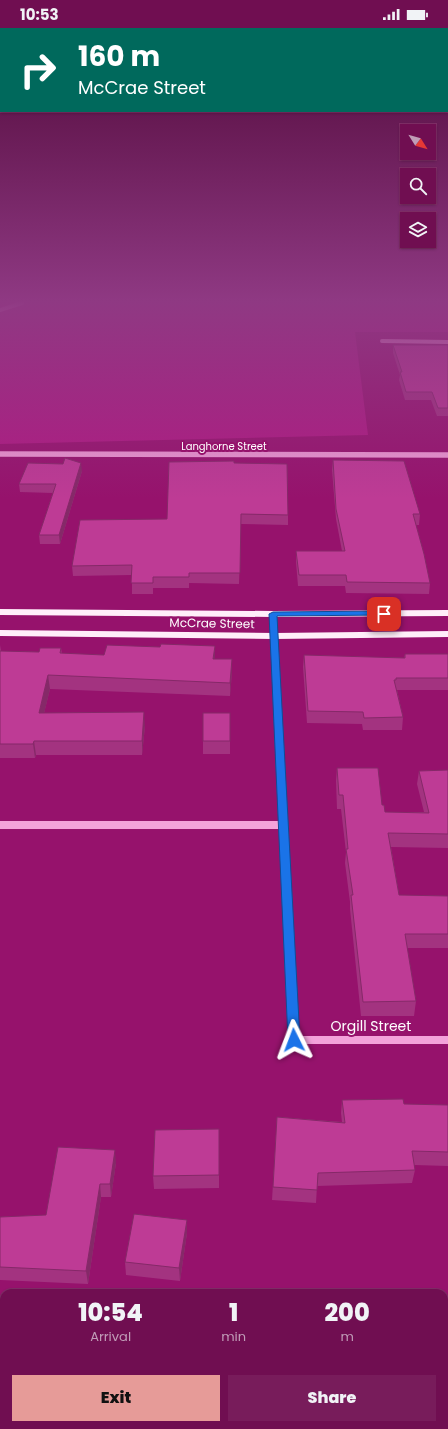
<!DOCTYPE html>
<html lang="en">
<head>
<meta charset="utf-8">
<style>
	body { margin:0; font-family:Poppins,sans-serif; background:#781c5b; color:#f1f3f6; height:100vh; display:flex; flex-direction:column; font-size:15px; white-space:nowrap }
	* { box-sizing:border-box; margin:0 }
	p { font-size:13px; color:#c09cb7 }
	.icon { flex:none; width:22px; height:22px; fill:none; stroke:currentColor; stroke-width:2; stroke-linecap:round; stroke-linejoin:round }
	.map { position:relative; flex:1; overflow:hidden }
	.drawer { position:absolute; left:0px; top:1261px; width:448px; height:140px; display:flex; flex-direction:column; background:#700e51; border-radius:12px 12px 0 0; box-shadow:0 1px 3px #0004,0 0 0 1px #822e68 }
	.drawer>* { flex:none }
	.banner { position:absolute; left:0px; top:0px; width:448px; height:84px; box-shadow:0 1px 3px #0004,0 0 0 1px #822e68; background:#00695c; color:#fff; overflow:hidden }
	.needle { width:26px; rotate:127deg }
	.controls { position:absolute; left:400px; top:96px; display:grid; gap:8px }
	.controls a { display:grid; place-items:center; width:36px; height:36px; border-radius:0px; background:#700e51; box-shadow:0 1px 3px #0004,0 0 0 1px #822e68; font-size:20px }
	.pin { position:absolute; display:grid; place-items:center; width:34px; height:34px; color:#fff; margin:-17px; border-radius:8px; box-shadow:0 2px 6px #0006 }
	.me { position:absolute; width:44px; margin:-22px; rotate:357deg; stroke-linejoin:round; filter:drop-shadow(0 0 3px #0008) }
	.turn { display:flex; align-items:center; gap:14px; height:84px; padding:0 12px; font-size:18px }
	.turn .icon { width:52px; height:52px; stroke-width:2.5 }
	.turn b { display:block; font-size:28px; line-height:34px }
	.eta { display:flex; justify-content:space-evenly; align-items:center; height:68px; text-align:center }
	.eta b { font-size:24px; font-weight:800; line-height:28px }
	.button { display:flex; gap:8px; margin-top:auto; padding:8px 12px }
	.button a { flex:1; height:46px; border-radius:0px; background:#e69b98; color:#111; font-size:16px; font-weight:800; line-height:46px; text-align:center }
	.button a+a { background:#781c5b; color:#f1f3f6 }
	.status { display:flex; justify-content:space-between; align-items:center; height:28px; padding:0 20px; background:#700e51; direction:ltr }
	.status svg { height:11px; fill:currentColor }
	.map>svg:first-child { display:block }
</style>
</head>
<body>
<div class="status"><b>10:53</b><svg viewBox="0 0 49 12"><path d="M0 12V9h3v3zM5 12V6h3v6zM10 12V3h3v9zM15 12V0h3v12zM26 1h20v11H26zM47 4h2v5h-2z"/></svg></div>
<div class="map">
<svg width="448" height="1401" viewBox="0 0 448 1401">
	<rect width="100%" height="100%" fill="#96126c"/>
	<polygon fill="#b01a82" points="0,275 448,275 448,304 355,304 368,407 0,416"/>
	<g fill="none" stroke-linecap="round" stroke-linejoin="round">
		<polyline stroke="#f694d9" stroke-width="4" points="0,282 22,275"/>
		<polyline stroke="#f3a2da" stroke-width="4" points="382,313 448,314"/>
		<polyline stroke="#f3a2da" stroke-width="5.5" points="0,426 448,427"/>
		<polyline stroke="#f3a2da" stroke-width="6" points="273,586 283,781"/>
		<g stroke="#f3a2da" stroke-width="8">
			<polyline points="283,780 294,1012 448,1012"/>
			<polyline points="0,797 283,797"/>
		</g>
		<g fill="#ffeef9" fill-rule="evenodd">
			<polygon points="0,581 273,583 448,582 448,588 273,589 0,587"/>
			<polygon points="0,602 274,605 448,603 448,609 274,611 0,608"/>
		</g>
	</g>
	<g fill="#a33380">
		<polygon points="393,317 448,317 448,388 437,388 431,372 405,372 399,352 400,347 393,325"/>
		<polygon points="333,432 420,486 419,497 416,497 430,555 429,566 346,565 345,558 298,558 296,534 296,523 342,523 336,491 332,442"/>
		<polygon points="234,435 288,487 288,497 241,496 239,556 189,555 189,560 153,560 153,566 132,566 132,547 73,548 72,538 167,491"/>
		<polygon points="82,443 60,516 40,516 39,507 53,465 20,464 19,456"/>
		<polygon points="0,617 1,623 39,624 61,620 62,626 104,627 160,619 215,618 215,631 232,644 230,668 50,661 44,685 145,698 142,727 36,727 35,730 0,730"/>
		<polygon points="405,626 448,626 448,662 397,662 403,689 402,702 363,702 362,696 307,695 303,639 304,627 404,630"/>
		<polygon points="230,685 230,726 203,726 203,713"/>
		<polygon points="337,740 382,777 385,784 424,784 417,756 419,743 448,742 448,820 391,819 399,867 448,868 448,920 407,920 416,973 414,988 361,988 350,881 350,874 345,835 346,824 341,781 337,781 336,753"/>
		<polygon points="342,1072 404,1076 448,1077 448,1138 414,1137 415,1142 412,1155 317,1158 316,1175 272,1172 277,1089 342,1094 341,1085"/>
		<polygon points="219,1101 219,1160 154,1161 153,1148"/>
		<polygon points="116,1135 111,1169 101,1169 88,1256 0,1252 0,1189 46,1187"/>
		<polygon points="187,1192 187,1205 180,1253 126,1247 125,1234"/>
		<polygon points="326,1397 396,1397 397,1401 327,1401"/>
		<polygon points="414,1397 444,1397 448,1401 415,1401"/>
	</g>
	<g fill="#852968">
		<polygon points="81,435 82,443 60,516 59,507"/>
		<polygon points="215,618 215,631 213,631"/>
		<polygon points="232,631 232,644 230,668 230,655"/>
		<polygon points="48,647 50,661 41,698 39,685"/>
		<polygon points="144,684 145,698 142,727 142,713"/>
		<polygon points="34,713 36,727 35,730 33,716"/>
		<polygon points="115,1122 116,1135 111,1169 110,1156"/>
		<polygon points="100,1156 101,1169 88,1256 86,1243"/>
		<polygon points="187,1192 187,1205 180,1253 179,1240"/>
		<rect x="179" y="1397" width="2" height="4"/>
	</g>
	<g fill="#be3b95" stroke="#852968">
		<polygon points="393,317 448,317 448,380 438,380 432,364 406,364 400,344 402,344"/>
		<polygon points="65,430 81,435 59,507 39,507 56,456 19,456 28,435 63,436"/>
		<polygon points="333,432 404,433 420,486 413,486 424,526 430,555 347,554 346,547 299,547 296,523 345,523 336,481"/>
		<polygon points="234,433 234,435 287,436 288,487 241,486 240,545 189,545 189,549 153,549 153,555 131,555 132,537 72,538 80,492 167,491 169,434"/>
		<polygon points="161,616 215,618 213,631 232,631 230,655 48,647 39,685 144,684 142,713 34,713 33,716 0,716 0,623 39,624 40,620 61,620 60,625 104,627 107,617 160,619"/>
		<polygon points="405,626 448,626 448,650 396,650 396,652 394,652 403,689 364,690 363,684 308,683 304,627 405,630"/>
		<rect x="203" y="685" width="27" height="28"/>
		<polygon points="337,740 378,740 382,777 384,777 385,784 429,785 419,743 448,742 448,806 388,805 399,867 448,868 448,906 405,906 416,973 363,974 351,867 353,867 346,821 348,821 343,767 339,767"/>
		<polygon points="403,1071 404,1076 448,1077 448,1124 412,1123 415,1142 318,1145 317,1162 273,1159 277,1089 345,1095 342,1072"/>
		<polygon points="219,1101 219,1147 153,1148 155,1102"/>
		<polygon points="58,1119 115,1122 110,1156 100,1156 86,1243 0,1239 0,1189 46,1187"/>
		<polygon points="134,1186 187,1192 179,1240 125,1234"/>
		<polygon points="444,1299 448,1310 448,1401 423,1401 422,1397 444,1397"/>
		<polygon points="54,1397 179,1397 179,1401 53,1401"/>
		<rect x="217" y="1397" width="53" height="4"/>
		<polygon points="329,1397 396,1397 397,1401 329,1401"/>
	</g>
	<linearGradient id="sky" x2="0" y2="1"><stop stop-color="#520a3b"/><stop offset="0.58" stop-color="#8f3983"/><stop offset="1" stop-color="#8f3983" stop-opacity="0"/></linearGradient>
	<rect width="448" height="471" fill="url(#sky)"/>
	<polygon fill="#1a73e8" stroke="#114b97" points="384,583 387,584 387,587 277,588 300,1012 299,1016 294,1017 290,1016 288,1012 269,586 273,584"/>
	<g text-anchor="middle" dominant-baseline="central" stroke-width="4" stroke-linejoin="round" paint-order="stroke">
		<g font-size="10" fill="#fff" stroke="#96126c">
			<text x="224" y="418">Langhorne Street</text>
		</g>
		<g font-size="12" fill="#fff" stroke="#96126c">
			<text transform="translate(212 595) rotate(1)">McCrae Street</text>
		</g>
		<g font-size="14" fill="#fff" stroke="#96126c">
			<text x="371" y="998">Orgill Street</text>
		</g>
	</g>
</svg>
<div class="controls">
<a><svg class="needle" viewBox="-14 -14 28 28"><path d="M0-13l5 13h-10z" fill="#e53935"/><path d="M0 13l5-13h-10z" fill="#c09cb7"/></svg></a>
<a><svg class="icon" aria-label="search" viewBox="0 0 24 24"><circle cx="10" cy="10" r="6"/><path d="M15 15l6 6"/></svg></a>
<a><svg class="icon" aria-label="layers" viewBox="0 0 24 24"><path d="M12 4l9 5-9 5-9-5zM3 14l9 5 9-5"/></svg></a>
</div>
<div class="pin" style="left:384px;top:586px;background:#d93025"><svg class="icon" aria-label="arrive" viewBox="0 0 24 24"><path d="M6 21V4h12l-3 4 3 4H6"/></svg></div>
<svg class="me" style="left:294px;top:1012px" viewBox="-20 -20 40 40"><path d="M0-17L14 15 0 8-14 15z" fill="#1a73e8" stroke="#fff" stroke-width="4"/></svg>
<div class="banner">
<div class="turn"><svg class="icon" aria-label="right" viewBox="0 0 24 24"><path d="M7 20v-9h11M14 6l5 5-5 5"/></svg><div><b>160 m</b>McCrae Street</div></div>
</div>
<section class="drawer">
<div class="eta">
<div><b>10:54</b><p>Arrival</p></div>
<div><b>1</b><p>min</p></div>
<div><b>200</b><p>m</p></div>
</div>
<div class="button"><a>Exit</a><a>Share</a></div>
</section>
</div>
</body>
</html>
